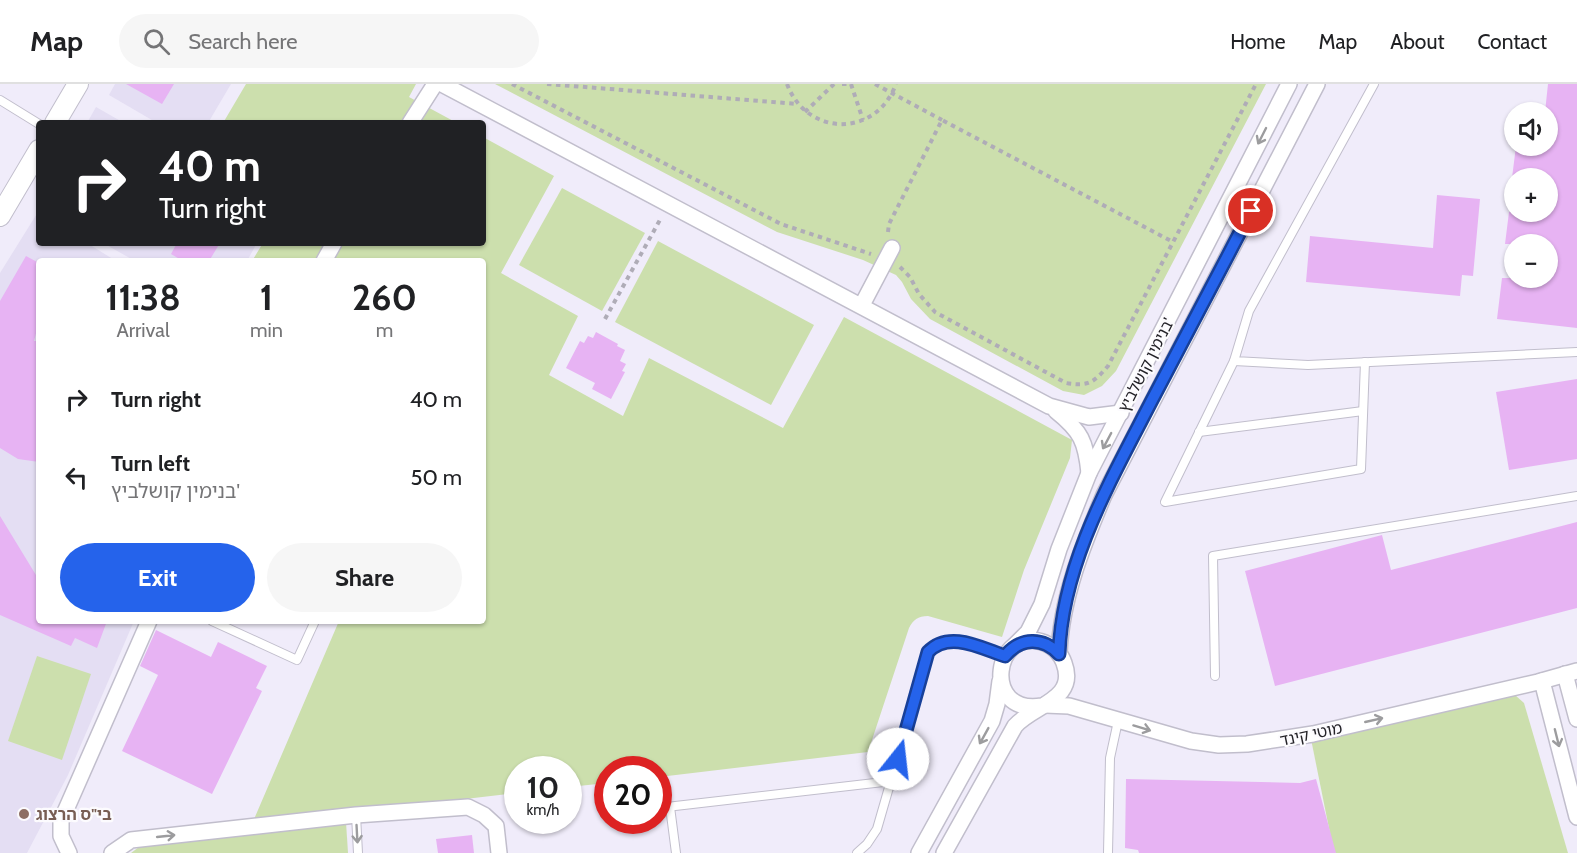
<!DOCTYPE html>
<html lang="en">
<head>
<meta charset="utf-8">
<style>
	body { margin:0; font-family:Cabin,"Noto Sans Hebrew",sans-serif; background:#f6f6f6; color:#202124; height:100vh; display:flex; flex-direction:column; font-size:22px; white-space:nowrap }
	* { box-sizing:border-box; margin:0 }
	p { font-size:20px; color:#757577 }
	.icon { flex:none; width:33px; height:33px; fill:none; stroke:currentColor; stroke-width:2; stroke-linecap:round; stroke-linejoin:round }
	.map { position:relative; flex:1; overflow:hidden }
	.drawer { position:absolute; left:36px; top:174px; width:450px; height:366px; display:flex; flex-direction:column; background:#fff; border-radius:6px; box-shadow:0 2px 4px #0004 }
	.drawer>* { flex:none }
	.banner { position:absolute; left:36px; top:36px; width:450px; height:126px; border-radius:6px; box-shadow:0 2px 4px #0004; background:#202124; color:#fff; overflow:hidden }
	.tools { position:absolute; left:1504px; top:18px; display:grid; gap:12px }
	.tools a { display:grid; place-items:center; width:54px; height:54px; border-radius:50%; background:#fff; box-shadow:0 2px 4px #0004; font-size:30px }
	.speed { position:absolute; left:504px; top:672px; display:flex; gap:12px; font-size:30px; font-weight:700; text-align:center }
	.speed>* { display:grid; place-content:center; width:78px; height:78px; border-radius:50%; background:#fff; box-shadow:0 2px 4px #0004; line-height:1 }
	.speed small { font-size:15px; font-weight:400 }
	.speed .limit { border:9px solid #d22; background:#fff; color:#111 }
	.pin { position:absolute; display:grid; place-items:center; width:51px; height:51px; color:#fff; margin:-26px; border:3px solid #fff; border-radius:50%; box-shadow:0 2px 6px #0007 }
	.me { position:absolute; width:66px; margin:-33px; rotate:16deg; stroke-linejoin:round; filter:drop-shadow(0 0 4px #0008) }
	.turn { display:flex; align-items:center; gap:21px; height:126px; padding:0 24px; font-size:27px }
	.turn .icon { width:78px; height:78px; stroke-width:2.5 }
	.turn b { display:block; font-size:42px; line-height:51px }
	.eta { display:flex; justify-content:space-evenly; align-items:center; height:102px; text-align:center }
	.eta b { font-size:36px; font-weight:800; line-height:42px }
	.primary-button { display:flex; gap:12px; margin-top:auto; padding:12px 24px }
	.primary-button a { flex:1; height:69px; border-radius:36px; background:#2563eb; color:#fff; font-size:24px; font-weight:800; line-height:69px; text-align:center }
	.primary-button a+a { background:#f6f6f6; color:#202124 }
	ul { padding:0; list-style:none }
	li { display:flex; align-items:center; gap:18px; height:78px; padding:0 24px }
	li div { flex:1 }
	li b { display:block; font-size:22px }
	li em { font-style:normal }
	header { display:flex; align-items:center; gap:36px; box-sizing:border-box; height:84px; padding:0 30px; background:#fff; border-bottom:2px solid #e0e0e0 }
	header strong { font-size:28px }
	nav { display:flex; gap:33px; margin-inline-start:auto; font-size:21px }
	.search { width:420px; height:54px; background:#f6f6f6; display:flex; align-items:center; gap:15px; box-sizing:border-box; padding:0 21px; border-radius:33px; color:#757577; font-size:22px }
	.map>svg:first-child { display:block }
</style>
</head>
<body>
<header>
<strong>Map</strong>
<div class="search"><svg class="icon" aria-label="search" viewBox="0 0 24 24"><circle cx="10" cy="10" r="6"/><path d="M15 15l6 6"/></svg>Search here</div>
<nav><a>Home</a><a>Map</a><a>About</a><a>Contact</a></nav>
</header>
<div class="map">
<svg width="1577" height="769" viewBox="0 0 1577 769">
	<rect width="100%" height="100%" fill="#f0ecfa"/>
	<g fill="#e4def3">
		<polygon points="115,0 231,0 208,39 157,39 109,11"/>
		<polygon points="96,23 124,39 87,39"/>
		<polygon points="38,128 39,159 87,159 116,177 39,177 39,537 134,537 68,691 27,769 0,769 0,189"/>
		<polygon points="103,159 257,159 247,177 135,177"/>
	</g>
	<g fill="#ccdfad">
		<polygon points="246,0 416,0 409,13 457,39 223,39"/>
		<polygon points="495,0 1266,0 1116,287 1102,302 1084,311 1063,307 930,235 911,215 902,198 896,191 863,176 777,148"/>
		<path d="M483 53 554 92 501 189 578 232 549 291 623 332 649 274 783 344 844 233 1072 356 1070 374 1024 486 1002 553 928 532C918 532 913 536 909 544L868 668 659 693 658 686H608L607 699 569 703 568 686H518L517 709 252 740 339 537H483V177H252L263 159H483Z"/>
		<polygon points="562,104 645,149 602,227 519,181"/>
		<polygon points="658,157 814,241 771,321 615,238"/>
		<polygon points="37,572 91,590 62,676 8,657"/>
		<polygon points="1501,609 1515,611 1524,619 1568,769 1334,769 1311,655"/>
		<polygon points="346,738 348,769 131,769 139,763 170,754"/>
	</g>
	<g fill="#e7b3f3">
		<polygon points="126,0 174,0 162,20"/>
		<polygon points="1548,0 1577,0 1577,244 1497,235 1502,194 1548,194 1548,160 1505,160 1509,128 1548,128 1548,94 1512,94 1516,62 1548,62 1548,28 1545,28"/>
		<polygon points="1437,111 1480,115 1473,192 1462,191 1460,212 1306,198 1310,152 1433,164"/>
		<polygon points="177,159 220,159 209,177 183,177 171,170"/>
		<polygon points="26,172 39,179 39,238 34,257 39,257 39,378 18,375 0,364 0,217"/>
		<polygon points="596,248 618,260 617,262 625,266 620,277 626,280 622,287 625,288 611,315 592,305 595,299 566,284 580,257 584,259 588,252 593,254"/>
		<polygon points="1577,295 1577,375 1509,386 1496,308"/>
		<polygon points="0,432 39,496 39,537 107,537 97,564 75,554 71,562 0,531"/>
		<polygon points="1577,438 1577,524 1275,602 1245,487 1382,451 1391,486"/>
		<polygon points="156,546 211,573 218,558 267,582 256,604 262,607 212,710 122,667 158,591 140,582"/>
		<polygon points="1126,695 1300,699 1316,695 1336,769 1139,769 1138,766 1125,764"/>
		<polygon points="472,751 474,769 438,769 436,755"/>
	</g>
	<g fill="none" stroke-linecap="round" stroke-linejoin="round">
		<g stroke="#c1becc" stroke-width="10">
			<g id="service">
				<polyline points="1374,0 1249,227 1234,277 1308,281 1577,268"/>
				<polyline points="0,16 39,40"/>
				<polyline points="1234,277 1165,418 1361,385 1365,278"/>
				<polyline points="1199,348 1363,327"/>
				<polyline points="212,537 297,576 315,537"/>
				<polyline points="1215,592 1213,472 1577,412"/>
				<polyline points="670,723 676,769"/>
				<polyline points="658,724 892,697"/>
				<polyline points="356,731 358,769"/>
				<path d="M857 769 867 760 877 745 928 568C949 546 981 564 1005 571"/>
				<polyline points="1108,769 1110,674 1118,637"/>
			</g>
		</g>
		<g stroke="#c1becc" stroke-width="18">
			<g id="minor">
				<polyline points="442,0 1049,322 1089,333 1121,329"/>
				<polyline points="410,39 435,0"/>
				<polyline points="324,177 334,159"/>
				<polyline points="862,221 892,164"/>
				<path d="M1056 327C1081 347 1086 358 1089 389"/>
				<polyline points="1012,564 1028,548 1042,520 1059,465 1089,389 1289,0"/>
				<path d="M1059 570C1061 514 1083 461 1104 411L1317 0"/>
				<polyline points="1565,590 1577,635"/>
				<polyline points="1542,597 1577,733"/>
				<polyline points="1045,621 1069,622 1191,657 1219,661 1247,660 1313,650 1538,598 1577,587"/>
				<polyline points="69,769 61,752 61,737 149,537"/>
				<polyline points="112,769 131,756 356,731 468,723 484,731 496,742 499,769"/>
				<polyline points="919,769 992,637 997,620 1000,597"/>
				<path d="M944 769 1015 642C1033 621 1078 616 1064 579 1061 570 1054 563 1045 559 994 539 980 632 1042 622"/>
			</g>
		</g>
		<g stroke="#c1becc" stroke-width="22">
			<g id="tertiary">
				<polyline points="55,39 78,0"/>
				<polyline points="0,132 39,66"/>
			</g>
		</g>
		<g stroke="#afacb7" stroke-width="4" stroke-dasharray="4.5 4.5" stroke-linecap="butt">
			<polyline points="512,0 781,140 871,170"/>
			<polyline points="547,0 798,20"/>
			<path d="M787 0C807 53 876 54 896 0"/>
			<polyline points="842,0 851,0"/>
			<polyline points="851,0 863,36"/>
			<polyline points="875,0 942,36"/>
			<polyline points="805,28 834,0"/>
			<polyline points="888,148 889,140 942,36 1173,158"/>
			<path d="M900 183 910 193 919 210 935 228 1066 299C1089 303 1094 298 1108 282L1256 0"/>
			<polyline points="605,235 661,134"/>
		</g>
		<use href="#service" stroke="#fff" stroke-width="8"/>
		<use href="#minor" stroke="#fff" stroke-width="15"/>
		<use href="#tertiary" stroke="#fff" stroke-width="20"/>
	</g>
	<defs><path id="oneway-shaft" d="M-6 0H5M1.5-3L5.5 0L1.5 3" fill="none" stroke-width="1.6" stroke-linecap="round" stroke-linejoin="round" transform="scale(1.5)"/></defs>
	<g stroke="#9c9c9e">
		<use href="#oneway-shaft" transform="translate(1262 52) rotate(117)"/>
		<use href="#oneway-shaft" transform="translate(1107 357) rotate(118)"/>
		<use href="#oneway-shaft" transform="translate(1374 636) rotate(-13)"/>
		<use href="#oneway-shaft" transform="translate(1142 644) rotate(17)"/>
		<use href="#oneway-shaft" transform="translate(984 652) rotate(119)"/>
		<use href="#oneway-shaft" transform="translate(1557 654) rotate(76)"/>
		<use href="#oneway-shaft" transform="translate(357 750) rotate(87)"/>
		<use href="#oneway-shaft" transform="translate(166 752) rotate(-6)"/>
	</g>
	<g fill="none" stroke-linecap="round" stroke-linejoin="round">
		<g stroke="#184099" stroke-width="15">
			<path id="route" d="M898 675 928 568C949 546 981 564 1005 572 1021 553 1043 553 1059 570 1062 480 1111 396 1151 318 1184 255 1218 191 1251 127"/>
		</g>
		<use href="#route" stroke="#2563eb" stroke-width="10"/>
	</g>
	<circle fill="#8d6e63" stroke="#fcfbfe" stroke-width="2" cx="24" cy="730" r="6"/>
	<g text-anchor="middle" dominant-baseline="central" stroke-width="4.5" stroke-linejoin="round" paint-order="stroke">
		<g font-size="16" fill="#242328" stroke="#fcfbfe">
			<text transform="translate(1146 281) rotate(-63)">בנימין קושלביץ'</text>
			<text transform="translate(1311 650) rotate(-12)">מוטי קינד</text>
		</g>
		<g font-size="16" font-weight="bold" fill="#785e54" stroke="#fcfbfe" text-anchor="start">
			<text x="36" y="730">בי"ס הרצוג</text>
		</g>
	</g>
</svg>
<div class="tools">
<a><svg class="icon" aria-label="sound" viewBox="0 0 24 24"><path d="M4 9h4l5-4v14l-5-4H4zM17 9q2 3 0 6"/></svg></a>
<a>+</a>
<a>−</a>
</div>
<div class="speed"><div>10<small>km/h</small></div><div class="limit">20</div></div>
<div class="pin" style="left:1251px;top:127px;background:#d93025"><svg class="icon" aria-label="arrive" viewBox="0 0 24 24"><path d="M6 21V4h12l-3 4 3 4H6"/></svg></div>
<svg class="me" style="left:898px;top:675px" viewBox="-20 -20 40 40"><circle r="19" fill="#fff"/><path d="M0-13L10 11 0 6-10 11z" fill="#2563eb"/></svg>
<div class="banner">
<div class="turn"><svg class="icon" aria-label="right" viewBox="0 0 24 24"><path d="M7 20v-9h11M14 6l5 5-5 5"/></svg><div><b>40 m</b>Turn right</div></div>
</div>
<section class="drawer">
<div class="eta">
<div><b>11:38</b><p>Arrival</p></div>
<div><b>1</b><p>min</p></div>
<div><b>260</b><p>m</p></div>
</div>
<ul>
<li><svg class="icon" aria-label="right" viewBox="0 0 24 24"><path d="M7 20v-9h11M14 6l5 5-5 5"/></svg><div><b>Turn right</b></div><em>40 m</em></li>
<li><svg class="icon" aria-label="left" viewBox="0 0 24 24"><path d="M17 20v-9H6M10 6l-5 5 5 5"/></svg><div><b>Turn left</b><p>בנימין קושלביץ'</p></div><em>50 m</em></li>
</ul>
<div class="primary-button"><a>Exit</a><a>Share</a></div>
</section>
</div>
</body>
</html>
